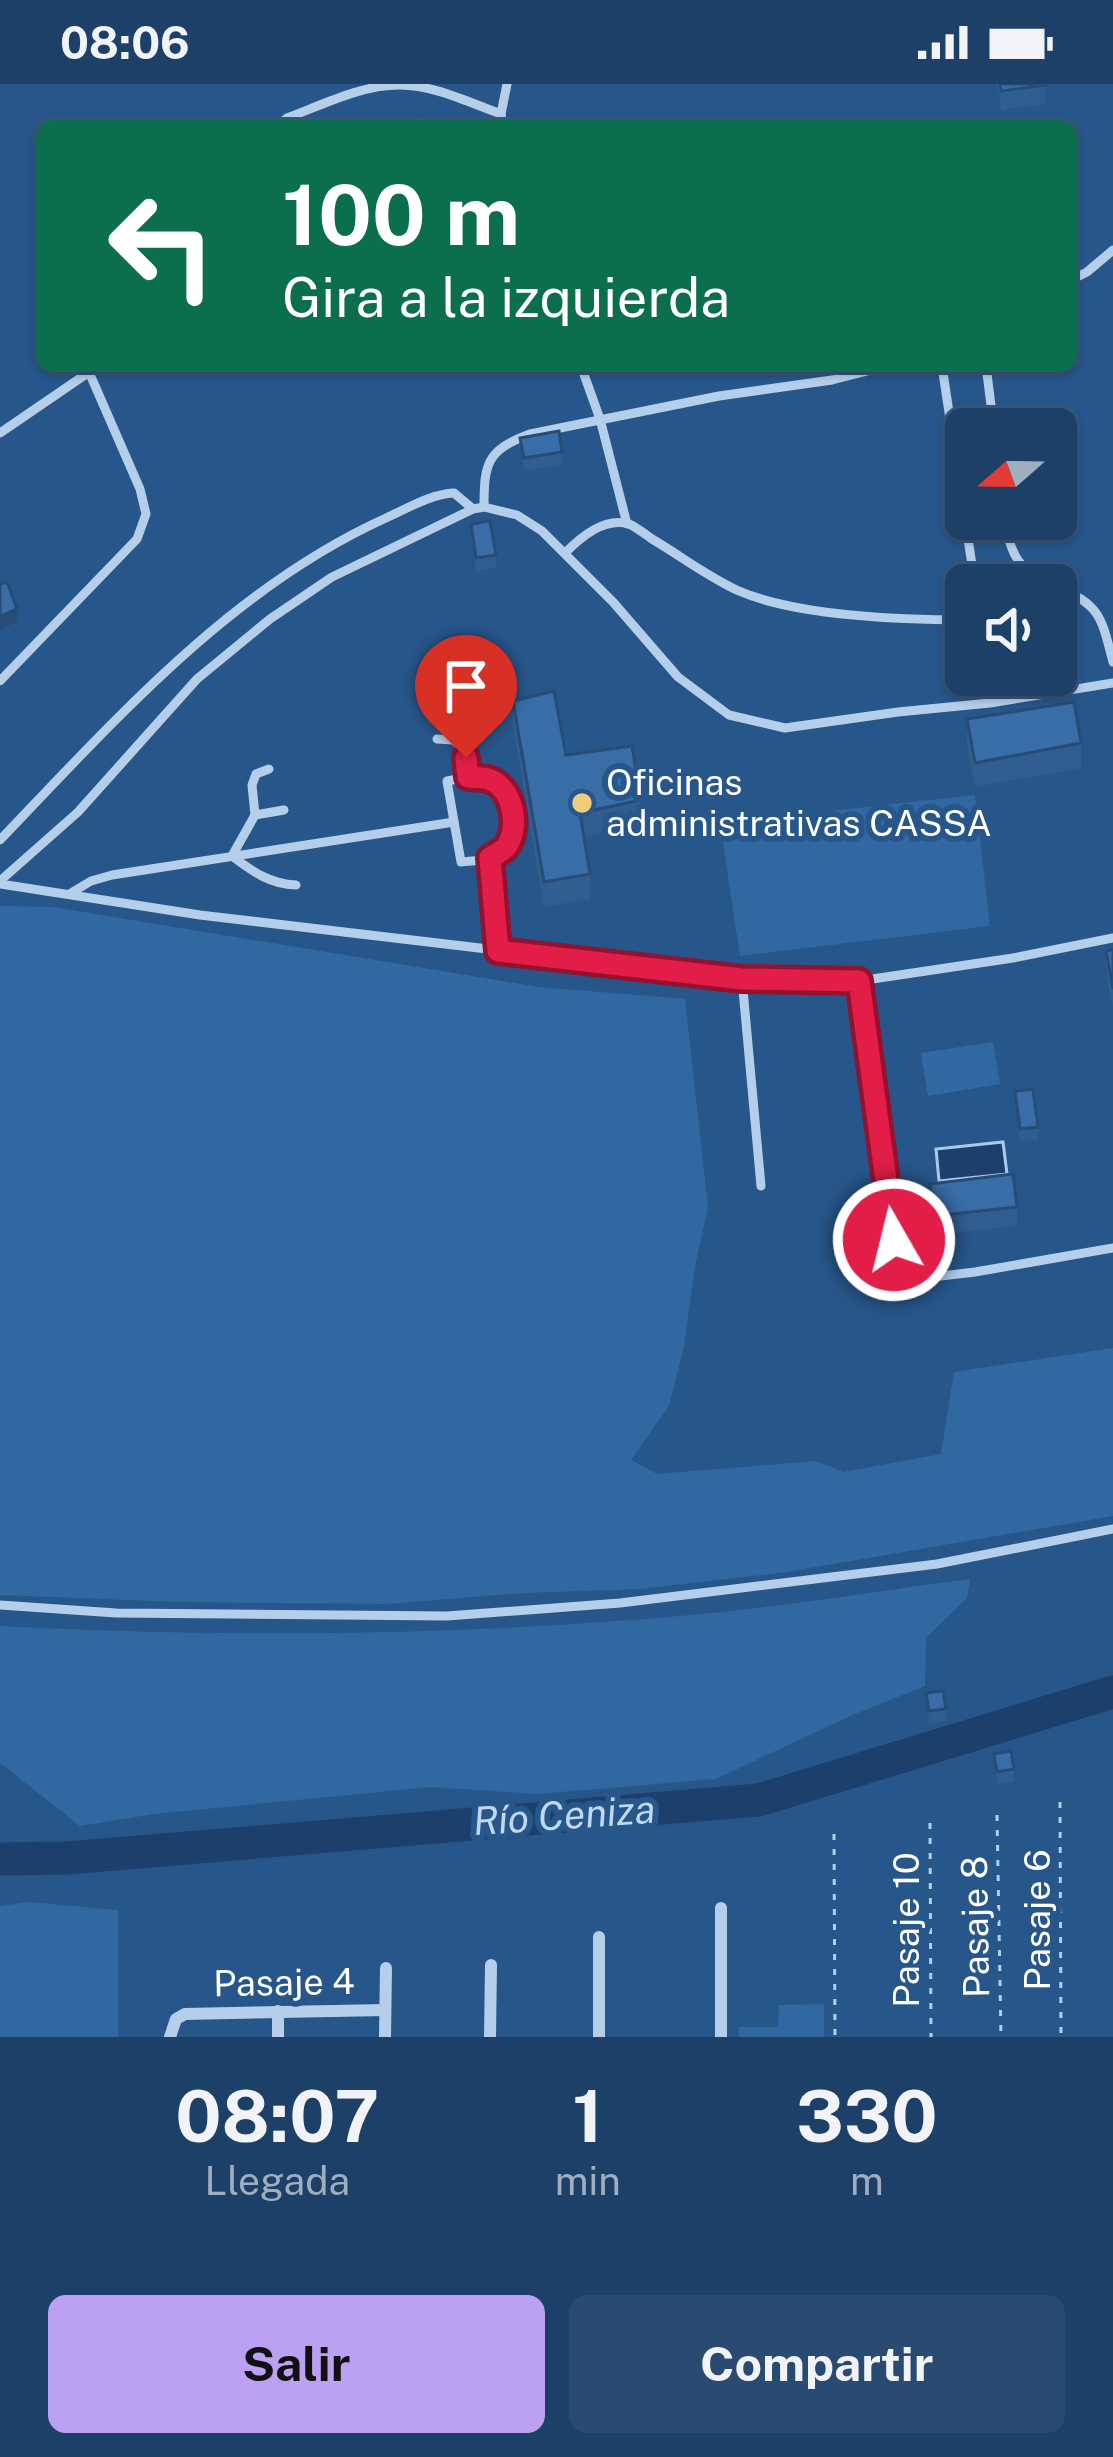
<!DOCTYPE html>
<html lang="es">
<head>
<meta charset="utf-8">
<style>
	body { margin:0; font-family:"Public Sans",sans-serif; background:#2a4b71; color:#f1f3f6; height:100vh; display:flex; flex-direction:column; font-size:45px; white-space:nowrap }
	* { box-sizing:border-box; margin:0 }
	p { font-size:39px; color:#a0afc0 }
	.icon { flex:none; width:66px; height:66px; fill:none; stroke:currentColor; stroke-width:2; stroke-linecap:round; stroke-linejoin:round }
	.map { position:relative; height:1953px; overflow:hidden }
	.side { display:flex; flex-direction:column; background:#1d4068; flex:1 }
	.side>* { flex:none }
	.hud { position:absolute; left:36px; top:36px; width:1041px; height:252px; border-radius:18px; box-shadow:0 3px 9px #0004,0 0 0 3px #3b597c; background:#0b6e4f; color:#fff; overflow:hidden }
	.needle { width:78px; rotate:250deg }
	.fabs { position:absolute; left:945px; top:324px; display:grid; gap:24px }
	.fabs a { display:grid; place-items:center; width:132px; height:132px; border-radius:18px; background:#1d4068; box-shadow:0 3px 9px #0004,0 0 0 3px #3b597c; font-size:60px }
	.pin { position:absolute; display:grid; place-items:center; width:102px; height:102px; color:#fff; margin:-123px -51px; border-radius:50% 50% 50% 0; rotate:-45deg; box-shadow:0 0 12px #0007 }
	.pin .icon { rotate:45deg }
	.me { position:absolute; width:132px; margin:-66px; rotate:352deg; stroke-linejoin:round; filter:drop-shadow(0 0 9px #0008) }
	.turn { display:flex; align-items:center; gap:42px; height:252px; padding:0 48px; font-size:54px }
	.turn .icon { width:156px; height:156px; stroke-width:2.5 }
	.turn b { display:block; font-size:84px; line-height:102px }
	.eta { display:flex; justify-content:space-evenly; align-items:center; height:204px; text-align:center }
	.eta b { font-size:72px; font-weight:700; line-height:84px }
	.cta { display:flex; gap:24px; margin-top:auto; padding:24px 48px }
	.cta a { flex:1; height:138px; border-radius:18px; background:#bca0f2; color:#111; font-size:48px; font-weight:700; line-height:138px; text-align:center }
	.cta a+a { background:#2a4b71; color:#f1f3f6 }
	.status { display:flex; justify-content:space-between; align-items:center; height:84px; padding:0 60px; background:#1d4068; direction:ltr }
	.status svg { height:33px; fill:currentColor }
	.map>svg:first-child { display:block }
</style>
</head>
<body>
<div class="status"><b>08:06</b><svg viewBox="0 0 49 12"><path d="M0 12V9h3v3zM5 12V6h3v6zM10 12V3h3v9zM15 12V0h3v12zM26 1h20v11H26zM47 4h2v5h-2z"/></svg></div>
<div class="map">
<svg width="1113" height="1953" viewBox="0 0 1113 1953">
	<rect width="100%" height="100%" fill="#27568b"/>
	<g fill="#3268a2">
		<polygon points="975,711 990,842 740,872 720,739"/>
		<polygon points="0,822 53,823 539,903 685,915 708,1123 695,1182 684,1263 669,1322 631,1376 657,1390 816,1377 844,1388 941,1370 954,1288 1113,1264 1113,1432 787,1488 640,1505 522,1509 386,1520 181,1518 0,1511"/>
		<polygon points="993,958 1000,1000 928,1012 921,969"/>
		<path d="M970 1495 967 1514 926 1554 925 1602 850 1632 716 1695 537 1710 431 1703 154 1730 80 1742 0 1679V1542C230 1554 461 1552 691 1531 784 1523 877 1507 970 1495Z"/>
		<polygon points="29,1818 118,1826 118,1953 0,1953 0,1822"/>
		<polygon points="824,1920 824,1953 739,1953 739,1943 778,1943 779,1921"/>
	</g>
	<polygon fill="#1c406b" stroke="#aacaea" stroke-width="3" points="1003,1058 1007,1090 939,1097 936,1065"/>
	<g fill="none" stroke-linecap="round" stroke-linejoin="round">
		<polyline stroke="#1c406b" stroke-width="33" points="0,1775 66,1774 759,1716 1113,1608"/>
		<g stroke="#b5cfea" stroke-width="3" stroke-dasharray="6 9" stroke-linecap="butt">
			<polyline points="1060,1718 1061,1953"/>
			<polyline points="997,1731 1001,1953"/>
			<polyline points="930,1739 931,1953"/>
			<polyline points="834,1750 835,1953"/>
		</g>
		<g stroke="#b5cfea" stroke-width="9">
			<path d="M277 42 287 34C322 21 361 1 399 1 434 1 468 18 501 30"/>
			<polyline points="503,42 501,30 507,0"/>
			<polyline points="1071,196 1087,188 1113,166"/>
			<polyline points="581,282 600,335 627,440"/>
			<polyline points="942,282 975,501"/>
			<polyline points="986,282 994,345"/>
			<polyline points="0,349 98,282"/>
			<path d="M484 423C484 379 487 366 530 350L719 312 832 296 887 282"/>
			<path d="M1005 435C1010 472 1019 486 1053 501"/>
			<path d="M565 469C581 453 604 433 629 440 636 443 645 450 652 455 681 472 708 493 739 507 797 532 902 536 966 536"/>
			<path d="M1056 502C1101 522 1101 532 1113 578"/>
			<path d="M1056 544C1072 568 1068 580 1063 607"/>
			<polyline points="0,597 137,455 146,430 140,405 89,288"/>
			<polyline points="437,655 453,656 462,663 468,693"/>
			<path d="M468 693C475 694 482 693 488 695 521 705 522 762 491 774 482 777 470 777 461 778L447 697Z"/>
			<path d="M284 726 255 731 232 772C253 788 270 800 296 801"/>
			<polyline points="255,731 252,701 256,690 269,685"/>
			<path d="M0 756C115 636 231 504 386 434 408 424 431 410 454 409L473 425"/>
			<polyline points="490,774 498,867"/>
			<polyline points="0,797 78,728 197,595 270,535 332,493 473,425 484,423 517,431 542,447 613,518 678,593 729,631 785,644 898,628 990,619 1113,599"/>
			<polyline points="0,800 200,831 742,895 859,897 1013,874 1113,854"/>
			<polyline points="71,809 91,797 112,791 454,738"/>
			<polyline points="742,895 761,1102"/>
			<polyline points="859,897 894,1157 903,1184 924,1194 975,1188 1113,1164"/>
			<polyline points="0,1521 116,1529 447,1532 620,1519 937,1480 1113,1445"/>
		</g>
		<g stroke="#b5cfea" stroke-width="12">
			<polyline points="721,1824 721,1953"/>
			<polyline points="278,1927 278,1953"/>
			<polyline points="170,1953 176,1935 185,1930 385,1926"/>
			<polyline points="385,1953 386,1884"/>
			<polyline points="490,1953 491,1881"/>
			<polyline points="599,1953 599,1853"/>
		</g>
	</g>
	<g fill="#305e90">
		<polygon points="997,0 1045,0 1045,20 1001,26"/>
		<polygon points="520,354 562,368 562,381 524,387"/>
		<polygon points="471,440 496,471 496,484 476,487"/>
		<polygon points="513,617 566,671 641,716 641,741 584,753 590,790 590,815 544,823 513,642"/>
		<polygon points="967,635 1081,659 1081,684 975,703 967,659"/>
		<polygon points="1113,866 1113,924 1106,886 1106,867"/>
		<polygon points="1015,1007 1038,1043 1038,1055 1020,1058"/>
		<polygon points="930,1100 1017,1123 1017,1142 934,1151 930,1119"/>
		<polygon points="926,1609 946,1625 946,1637 929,1640"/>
		<polygon points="994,1670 1014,1685 1014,1698 997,1700"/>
	</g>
	<polygon fill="#274c75" points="17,525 17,538 0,545 0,532"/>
	<g fill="#386da7" stroke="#274c75" stroke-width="3">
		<polygon points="1000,0 1045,0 1045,1 1001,7"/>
		<polygon points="421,34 425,42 402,42"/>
		<polygon points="559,347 562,368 524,374 520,354"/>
		<polygon points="490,437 496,471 476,474 471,440"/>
		<polygon points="7,498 17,525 0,532 0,500"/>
		<polygon points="554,607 566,671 632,662 641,716 580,729 590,790 544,798 513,617"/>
		<polygon points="1074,618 1081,659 975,679 967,635"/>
		<polygon points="1113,866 1113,905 1106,867"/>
		<polygon points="1033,1005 1038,1043 1020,1045 1015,1007"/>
		<polygon points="1013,1090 1017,1123 934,1132 930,1100"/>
		<polygon points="943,1607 946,1625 929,1627 926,1609"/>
		<polygon points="1011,1667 1014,1685 997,1688 994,1670"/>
	</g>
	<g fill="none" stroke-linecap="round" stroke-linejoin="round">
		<g stroke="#92132f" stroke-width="30">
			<path id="route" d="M466 674 468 693C475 694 482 693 488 695 513 703 521 743 506 763 503 767 494 771 490 774L498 867 742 895 859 897 894 1156"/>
		</g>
		<use href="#route" stroke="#e11d48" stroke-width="21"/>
	</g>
	<circle fill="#f2cc7b" stroke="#27568b" stroke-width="4.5" cx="582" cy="719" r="12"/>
	<g text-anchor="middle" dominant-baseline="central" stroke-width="12" stroke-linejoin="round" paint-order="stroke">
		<g font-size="36" fill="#fff" stroke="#27568b" text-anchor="start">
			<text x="606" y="698">Oficinas<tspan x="606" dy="41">administrativas CASSA</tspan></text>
		</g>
		<g font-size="36" fill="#fff" stroke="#27568b">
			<text transform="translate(1037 1836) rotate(-90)">Pasaje 6</text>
			<text transform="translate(975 1843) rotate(-91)">Pasaje 8</text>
			<text transform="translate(906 1846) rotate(-90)">Pasaje 10</text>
			<text transform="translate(284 1898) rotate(-1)">Pasaje 4</text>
		</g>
		<g font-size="39" font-style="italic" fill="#c1d8f1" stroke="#27568b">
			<text transform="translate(564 1731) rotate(-4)">Río Ceniza</text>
		</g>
	</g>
</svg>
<div class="fabs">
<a><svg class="needle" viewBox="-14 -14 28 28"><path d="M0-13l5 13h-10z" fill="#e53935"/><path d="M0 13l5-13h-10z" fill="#a0afc0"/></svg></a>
<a><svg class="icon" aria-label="sound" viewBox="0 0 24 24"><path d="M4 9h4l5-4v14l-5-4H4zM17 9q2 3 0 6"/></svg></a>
</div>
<div class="pin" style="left:466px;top:674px;background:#d93025"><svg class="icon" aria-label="arrive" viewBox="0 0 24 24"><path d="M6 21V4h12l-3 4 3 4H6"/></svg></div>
<svg class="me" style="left:894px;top:1156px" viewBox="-20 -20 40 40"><circle r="17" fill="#e11d48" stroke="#fff" stroke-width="3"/><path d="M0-11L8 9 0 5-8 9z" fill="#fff"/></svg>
<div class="hud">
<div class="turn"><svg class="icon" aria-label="left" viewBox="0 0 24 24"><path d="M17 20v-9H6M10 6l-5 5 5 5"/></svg><div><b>100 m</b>Gira a la izquierda</div></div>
</div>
</div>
<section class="side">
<div class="eta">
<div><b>08:07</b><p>Llegada</p></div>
<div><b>1</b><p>min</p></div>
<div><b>330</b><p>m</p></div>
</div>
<div class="cta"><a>Salir</a><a>Compartir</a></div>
</section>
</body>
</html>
